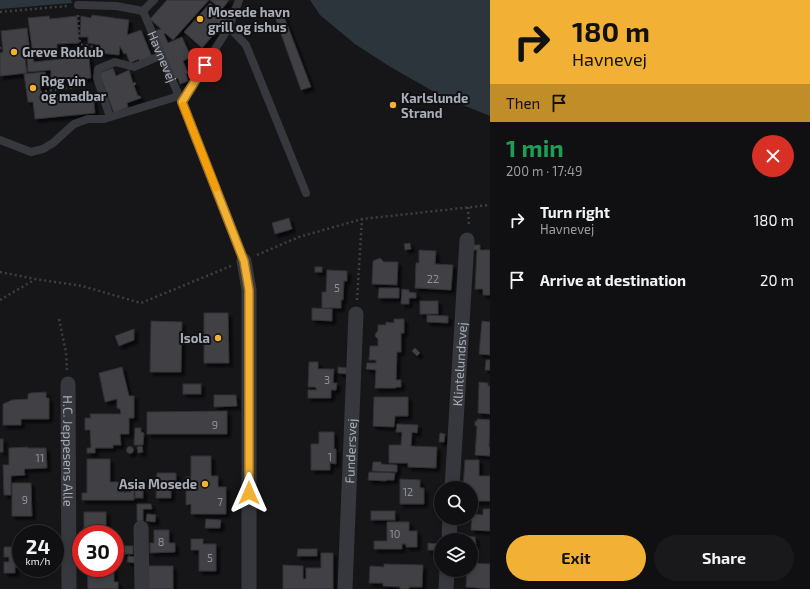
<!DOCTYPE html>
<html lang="en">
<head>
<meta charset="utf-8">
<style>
	body { margin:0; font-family:"Exo 2",sans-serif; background:#19191b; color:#f1f3f6; height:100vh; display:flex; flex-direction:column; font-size:15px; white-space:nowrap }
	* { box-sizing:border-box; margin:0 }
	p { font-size:13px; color:#9c9d9f }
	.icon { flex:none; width:22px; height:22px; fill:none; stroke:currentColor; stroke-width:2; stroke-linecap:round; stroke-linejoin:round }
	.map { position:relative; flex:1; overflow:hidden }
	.panel { display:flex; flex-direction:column; background:#101012; width:320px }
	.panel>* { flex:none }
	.banner { background:#f2b134; color:#111; overflow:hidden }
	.fabs { position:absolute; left:434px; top:481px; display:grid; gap:8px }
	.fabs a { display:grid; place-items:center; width:44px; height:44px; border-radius:50%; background:#101012; box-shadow:0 2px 6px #0003,0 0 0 1px #303032; font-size:20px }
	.speed { position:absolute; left:12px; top:525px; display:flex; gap:8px; font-size:20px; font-weight:700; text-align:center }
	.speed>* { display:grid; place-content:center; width:52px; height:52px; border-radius:50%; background:#101012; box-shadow:0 2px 6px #0003,0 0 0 1px #303032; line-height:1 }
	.speed small { font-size:10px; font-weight:400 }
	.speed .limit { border:6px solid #d22; background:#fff; color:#111 }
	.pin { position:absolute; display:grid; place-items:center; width:34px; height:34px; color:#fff; margin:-17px; border-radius:8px; box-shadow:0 2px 6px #0006 }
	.me { position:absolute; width:44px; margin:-22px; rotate:0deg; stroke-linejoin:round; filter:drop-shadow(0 0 3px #0008) }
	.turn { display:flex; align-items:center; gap:14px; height:84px; padding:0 16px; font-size:18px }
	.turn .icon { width:52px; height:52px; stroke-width:2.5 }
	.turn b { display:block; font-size:28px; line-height:34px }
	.then { display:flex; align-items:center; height:38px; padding:0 16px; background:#0003; gap:8px; font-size:15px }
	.round { display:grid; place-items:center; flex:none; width:42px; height:42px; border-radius:21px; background:#19191b }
	.headline { display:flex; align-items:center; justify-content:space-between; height:68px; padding:0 16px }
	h1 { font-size:24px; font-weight:700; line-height:30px; color:#1e9e55 }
	.primary-button { display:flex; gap:8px; margin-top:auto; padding:8px 16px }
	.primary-button a { flex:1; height:46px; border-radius:24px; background:#f2b134; color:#111; font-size:16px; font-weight:700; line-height:46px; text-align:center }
	.primary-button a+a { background:#19191b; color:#f1f3f6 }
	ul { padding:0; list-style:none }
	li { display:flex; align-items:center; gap:12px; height:60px; padding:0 16px }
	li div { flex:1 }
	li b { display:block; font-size:15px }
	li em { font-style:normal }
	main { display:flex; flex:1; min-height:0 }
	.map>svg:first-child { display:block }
</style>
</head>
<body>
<main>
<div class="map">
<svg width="490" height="589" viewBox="0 0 490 589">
	<defs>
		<filter id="shadow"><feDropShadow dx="3.5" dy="3.5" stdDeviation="1" flood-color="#0009"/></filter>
	</defs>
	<rect width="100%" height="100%" fill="#161618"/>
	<g fill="#2c353c">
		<polygon points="0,0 71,0 72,3 0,9"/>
		<polygon points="310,0 490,0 490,116 443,97 389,66 355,44 320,15"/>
	</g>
	<g fill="#404145" stroke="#303034" filter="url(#shadow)">
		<polygon points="167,0 209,0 173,40 165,33 164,34 168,43 182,37 191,57 183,61 188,73 186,74 188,81 180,84 178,78 175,79 154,31 161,29 150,19"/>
		<polygon points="210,0 229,0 220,12 228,18 202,48 184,32 210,3 215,8 217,6"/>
		<polygon points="282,11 311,87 301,90 274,14"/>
		<polygon points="92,15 129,20 127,35 141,30 152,57 140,62 139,59 130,63 126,53 124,54 120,46 119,55 99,53 100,45 88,43 88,37 80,37 81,16 91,18"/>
		<polygon points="49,16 50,19 77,16 79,43 57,44 57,49 45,50 41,52 41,55 33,55 28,18"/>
		<polygon points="27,28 30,52 24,52 27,73 0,76 0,53 3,52 1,31"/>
		<polygon points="88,48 91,78 51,82 51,70 28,72 27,56 33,56 34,62 80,57 80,49"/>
		<polygon points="113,68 116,76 129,70 133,83 135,82 136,84 134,86 138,96 140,96 141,98 127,103 128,107 114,113 99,73"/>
		<polygon points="45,72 46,86 40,87 41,98 93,93 95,113 35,119 33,102 28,102 24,74"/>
		<polygon points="289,218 292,229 275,234 272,223"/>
		<polygon points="410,243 411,249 405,250 404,244"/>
		<polygon points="472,245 480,245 480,250 490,250 490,295 483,295 483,289 475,289 477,250 472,250"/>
		<polygon points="419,250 436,251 435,264 453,265 451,290 415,288 416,263 419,263"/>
		<polygon points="380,258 384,262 398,262 397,285 372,284 373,261"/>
		<rect x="315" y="267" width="7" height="5"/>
		<polygon points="327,270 347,271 347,281 344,281 343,300 341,300 341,308 322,308 322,292 326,292"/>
		<polygon points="379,288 399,288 399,298 378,298"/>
		<polygon points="402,289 409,290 409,292 416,293 416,298 409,298 409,304 401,304"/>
		<rect x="420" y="301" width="18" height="13"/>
		<polygon points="312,308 332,309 332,321 312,320"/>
		<polygon points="204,313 228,313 229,363 204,363"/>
		<polygon points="427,315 448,316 448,323 427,322"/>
		<polygon points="394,319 404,319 404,333 401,333 401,352 397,352 396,380 401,380 401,387 396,387 396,388 375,388 376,370 366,369 367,363 376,363 376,360 369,360 370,346 378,346 378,339 375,336 376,333 378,331 378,325 386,325 386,322 394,323"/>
		<polygon points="151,321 182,322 181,372 150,372"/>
		<polygon points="482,321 490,322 490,355 479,354"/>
		<polygon points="134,329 134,340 119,346 115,336"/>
		<polygon points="415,348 420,353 417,356 412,351"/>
		<polygon points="486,360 490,360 490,370 485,370"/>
		<polygon points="309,362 318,362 318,369 334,369 333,383 337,383 336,390 331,390 331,398 308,398 308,390 317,390 315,387 308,387"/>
		<polygon points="122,367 129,396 134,396 134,418 129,418 129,434 120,434 121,445 113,445 113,448 95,448 95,453 87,453 87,448 91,448 90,430 85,430 85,418 91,418 90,414 121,414 120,409 117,408 117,399 105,402 99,373"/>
		<polygon points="338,367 347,368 347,374 338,373"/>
		<polygon points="479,382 488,383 488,386 490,386 490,414 478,413"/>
		<rect x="183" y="384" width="18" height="10"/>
		<polygon points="46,392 46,398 49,398 49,419 21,419 21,425 3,425 3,404 12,400 28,399 28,394 31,393"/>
		<polygon points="214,395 236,395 237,406 214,407"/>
		<polygon points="374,397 408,397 408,416 395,416 394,427 373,426"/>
		<polygon points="227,411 227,434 147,434 147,412"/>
		<polygon points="477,419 490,420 489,447 490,447 490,456 475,455 477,426 475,426 475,421 477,422"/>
		<polygon points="397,424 418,425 417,433 412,432 411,446 437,447 436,468 408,467 408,463 389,463 389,445 401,445 402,432 396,432"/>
		<polygon points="135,428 141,428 141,432 144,433 143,445 134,445"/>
		<polygon points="319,432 334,432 334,449 336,449 336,464 330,463 330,470 311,470 311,444 319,444"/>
		<polygon points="440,433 445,434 444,442 439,442"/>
		<rect x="0" y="439" width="3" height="13"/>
		<polygon points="142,446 143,452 138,453 137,447"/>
		<circle cx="130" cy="450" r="3.5"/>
		<polygon points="28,447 28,448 46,448 47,468 24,469 25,475 11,476 11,495 4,495 3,465 9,465 9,448"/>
		<polygon points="191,456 211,456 211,476 218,476 218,487 226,487 226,514 191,514 191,504 186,505 186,477 191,477"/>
		<polygon points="87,459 110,459 110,482 119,482 118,492 131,492 131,486 134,486 134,500 82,500 82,493 87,493"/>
		<polygon points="465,460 479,460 479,476 490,476 490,501 471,501 471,488 463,488"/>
		<polygon points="373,462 381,462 381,464 397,465 397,472 372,471"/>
		<polygon points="369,472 395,473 394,480 386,480 386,481 368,480"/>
		<polygon points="157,473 176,473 176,483 168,483 168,487 171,487 171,498 156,498"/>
		<polygon points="400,479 420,480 420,488 424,488 424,504 400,504"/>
		<polygon points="12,483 31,483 32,516 12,516"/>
		<rect x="135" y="488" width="8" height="10"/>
		<polygon points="137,504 151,504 152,509 143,509 143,521 137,521"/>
		<polygon points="483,509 490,509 490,531 471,530 472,514 483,515"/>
		<rect x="371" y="511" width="24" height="9"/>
		<rect x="84" y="512" width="22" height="22"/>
		<polygon points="147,514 156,515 155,522 146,521"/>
		<polygon points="206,519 221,520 220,528 205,528"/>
		<polygon points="387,522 409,522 409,531 417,531 417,547 406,547 406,544 402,544 402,549 374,549 374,541 387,541"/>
		<polygon points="154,530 169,530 169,543 175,543 175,552 150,553 150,543 154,543"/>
		<polygon points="465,536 475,537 476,544 471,545 471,540 465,540"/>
		<polygon points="191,539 203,539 203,544 216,544 216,571 199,571 199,550 191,550"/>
		<polygon points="428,543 438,544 438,550 428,550"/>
		<rect x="122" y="546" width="11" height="8"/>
		<polygon points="4,547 21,547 21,567 15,567 15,573 4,573 4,562 9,562 9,557 4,557"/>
		<polygon points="298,549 317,549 317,556 297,556"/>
		<polygon points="321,553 333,553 333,589 283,589 283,565 303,566 303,579 306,579 306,568 321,568"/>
		<polygon points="128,556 135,557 135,563 127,562"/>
		<polygon points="471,563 490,564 490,589 466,587 467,570 471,570"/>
		<polygon points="384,564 423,565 422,587 409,587 409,589 400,589 400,587 383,586 383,583 369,583 370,566 384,567"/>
		<rect x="145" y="566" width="28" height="23"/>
		<polygon points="87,568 114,568 114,582 118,582 118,589 88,589"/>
	</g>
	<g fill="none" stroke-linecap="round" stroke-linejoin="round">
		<g stroke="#3d3f44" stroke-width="2.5" stroke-dasharray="2 3" stroke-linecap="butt">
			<polyline points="0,12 67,6"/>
			<polyline points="78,15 80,44 94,47 96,58"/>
			<polyline points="0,47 0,52"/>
			<polyline points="40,92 87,85"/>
			<polyline points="468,207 469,226"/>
			<polyline points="257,255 299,237 362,219 490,205"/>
			<polyline points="0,272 35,279 82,286 141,303 231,266"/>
			<polyline points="0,300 34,280"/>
			<polyline points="357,300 362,219"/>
			<polyline points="59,319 66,352 67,370"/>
		</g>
		<g stroke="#37383d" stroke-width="8">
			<polyline points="239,0 229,27 182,102 244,261"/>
			<path id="s1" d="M78 5 116 6 143 11 181 101"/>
			<polyline points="143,11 154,0"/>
			<polyline points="229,27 246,45 306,193"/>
			<polyline points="110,117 97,78 98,69 115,62 134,67 162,55"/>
			<polyline points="0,140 31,152 43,149 53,143 74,124 88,119 104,119 179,96"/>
		</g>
		<g stroke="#37383d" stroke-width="15">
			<polyline points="244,261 249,290 249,589"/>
			<path id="s2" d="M68 384 69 589"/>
			<path id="s3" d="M452 488 467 240"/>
			<polyline points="141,528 142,589"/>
			<polyline points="449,540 450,518"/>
			<path id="s4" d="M345 589 356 314"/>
			<polyline points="446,589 447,570"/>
		</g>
	</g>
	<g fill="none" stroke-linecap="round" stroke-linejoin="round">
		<g stroke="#9d7322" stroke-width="10">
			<polyline id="route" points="205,65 182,102 244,261 249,290 249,493"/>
		</g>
		<use href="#route" stroke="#f2b134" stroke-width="7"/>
		<polyline stroke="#f59e0b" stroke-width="7" points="183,105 216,188"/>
	</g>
	<g fill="#f2b134" stroke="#111113" stroke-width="1.5">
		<circle cx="200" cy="19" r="4"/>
		<circle cx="14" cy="52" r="4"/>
		<circle cx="33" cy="88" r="4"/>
		<circle cx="393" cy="105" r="4"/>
		<circle cx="218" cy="338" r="4"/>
		<circle cx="205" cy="484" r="4"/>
	</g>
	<g text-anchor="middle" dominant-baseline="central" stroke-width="4" stroke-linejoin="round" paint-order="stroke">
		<g font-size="11" fill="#8e929b">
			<text x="433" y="278">22</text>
			<text x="337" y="287">5</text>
			<text x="327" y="379">3</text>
			<text x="215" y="424">9</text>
			<text x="330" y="456">1</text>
			<text x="40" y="457">11</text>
			<text x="408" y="491">12</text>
			<text x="25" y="499">9</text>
			<text x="220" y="501">7</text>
			<text x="395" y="533">10</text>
			<text x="161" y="541">8</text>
			<text x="210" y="557">5</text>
		</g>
		<g font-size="13" font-weight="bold" fill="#a8adb8" stroke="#111113" text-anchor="start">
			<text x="208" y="12">Mosede havn<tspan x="208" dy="15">grill og ishus</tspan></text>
			<text x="22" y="52">Greve Roklub</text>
			<text x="41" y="81">Røg vin<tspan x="41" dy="15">og madbar</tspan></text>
			<text x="401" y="98">Karlslunde<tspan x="401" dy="15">Strand</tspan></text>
			<text x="210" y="338" text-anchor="end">Isola</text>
			<text x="197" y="484" text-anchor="end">Asia Mosede</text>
		</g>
		<g font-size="13" fill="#a8adb8" stroke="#111113">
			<text stroke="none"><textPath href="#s1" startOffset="115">Havnevej</textPath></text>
			<text stroke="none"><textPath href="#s3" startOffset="124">Klintelundsvej</textPath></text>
			<text stroke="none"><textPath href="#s2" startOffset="67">H.C. Jeppesens Alle</textPath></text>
			<text stroke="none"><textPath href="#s4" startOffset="138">Fundersvej</textPath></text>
		</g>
	</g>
</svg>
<div class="fabs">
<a><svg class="icon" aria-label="search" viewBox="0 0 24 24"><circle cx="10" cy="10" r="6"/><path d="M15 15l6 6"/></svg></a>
<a><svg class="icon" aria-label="layers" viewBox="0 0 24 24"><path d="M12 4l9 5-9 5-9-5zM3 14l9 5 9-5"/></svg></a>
</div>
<div class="speed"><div>24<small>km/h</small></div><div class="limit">30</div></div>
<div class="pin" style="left:205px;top:65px;background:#d93025"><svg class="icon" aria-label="arrive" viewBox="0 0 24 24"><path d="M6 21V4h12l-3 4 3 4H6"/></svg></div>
<svg class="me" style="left:249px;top:493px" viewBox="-20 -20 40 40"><path d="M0-17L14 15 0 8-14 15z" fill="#f2b134" stroke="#fff" stroke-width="4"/></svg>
</div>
<section class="panel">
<div class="banner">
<div class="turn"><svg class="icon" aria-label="right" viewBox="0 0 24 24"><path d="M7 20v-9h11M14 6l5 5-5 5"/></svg><div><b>180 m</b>Havnevej</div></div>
<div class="then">Then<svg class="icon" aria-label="arrive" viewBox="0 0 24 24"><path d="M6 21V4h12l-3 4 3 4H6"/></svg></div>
</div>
<div class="headline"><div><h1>1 min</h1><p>200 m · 17:49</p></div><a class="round" style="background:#d93025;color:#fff"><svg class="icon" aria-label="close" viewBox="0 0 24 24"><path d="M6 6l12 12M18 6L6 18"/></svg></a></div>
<ul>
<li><svg class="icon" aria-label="right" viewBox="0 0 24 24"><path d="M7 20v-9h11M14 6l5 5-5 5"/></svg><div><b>Turn right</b><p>Havnevej</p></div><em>180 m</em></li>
<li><svg class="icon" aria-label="arrive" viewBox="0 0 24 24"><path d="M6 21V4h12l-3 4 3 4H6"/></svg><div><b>Arrive at destination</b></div><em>20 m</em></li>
</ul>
<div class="primary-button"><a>Exit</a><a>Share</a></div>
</section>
</main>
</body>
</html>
